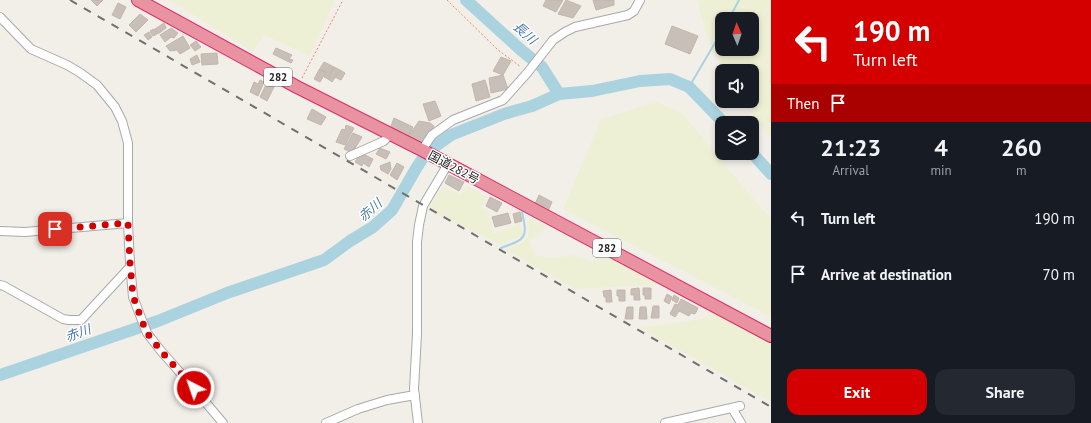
<!DOCTYPE html>
<html lang="en">
<head>
<meta charset="utf-8">
<style>
	body { margin:0; font-family:"PT Sans","Noto Sans JP",sans-serif; background:#242831; color:#f1f3f6; height:100vh; display:flex; flex-direction:column; font-size:15px; white-space:nowrap }
	* { box-sizing:border-box; margin:0 }
	p { font-size:13px; color:#9ea1a6 }
	.icon { flex:none; width:22px; height:22px; fill:none; stroke:currentColor; stroke-width:2; stroke-linecap:round; stroke-linejoin:round }
	.map { position:relative; flex:1; overflow:hidden }
	.details { display:flex; flex-direction:column; background:#171b24; width:320px }
	.details>* { flex:none }
	.hud { background:#d40000; color:#fff; overflow:hidden }
	.needle { width:26px; rotate:358deg }
	.fabs { position:absolute; left:715px; top:12px; display:grid; gap:8px }
	.fabs a { display:grid; place-items:center; width:44px; height:44px; border-radius:8px; background:#171b24; box-shadow:0 2px 6px #0003; font-size:20px }
	.pin { position:absolute; display:grid; place-items:center; width:34px; height:34px; color:#fff; margin:-17px; border-radius:8px; box-shadow:0 2px 6px #0006 }
	.me { position:absolute; width:44px; margin:-22px; rotate:319deg; stroke-linejoin:round; filter:drop-shadow(0 0 3px #0008) }
	.turn { display:flex; align-items:center; gap:14px; height:84px; padding:0 16px; font-size:18px }
	.turn .icon { width:52px; height:52px; stroke-width:2.5 }
	.turn b { display:block; font-size:28px; line-height:34px }
	.then { display:flex; align-items:center; height:38px; padding:0 16px; background:#0003; gap:8px; font-size:15px }
	.eta { display:flex; justify-content:space-evenly; align-items:center; height:68px; text-align:center }
	.eta b { font-size:24px; font-weight:700; line-height:28px }
	.primary-button { display:flex; gap:8px; margin-top:auto; padding:8px 16px }
	.primary-button a { flex:1; height:46px; border-radius:12px; background:#d40000; color:#fff; font-size:16px; font-weight:700; line-height:46px; text-align:center }
	.primary-button a+a { background:#242831; color:#f1f3f6 }
	ul { padding:0; list-style:none }
	li { display:flex; align-items:center; gap:12px; height:56px; padding:0 16px }
	li div { flex:1 }
	li b { display:block; font-size:15px }
	li em { font-style:normal }
	main { display:flex; flex:1; min-height:0 }
	.map>svg:first-child { display:block }
</style>
</head>
<body>
<main>
<div class="map">
<svg width="771" height="423" viewBox="0 0 771 423">
	<rect width="100%" height="100%" fill="#f2efe9"/>
	<g fill="#eef0d5" fill-rule="evenodd">
		<polygon points="169,0 335,0 310,56 264,35 253,52"/>
		<path d="M697 0H771V139L743 101H752V71H724L707 37ZM722 19H752V49H722Z"/>
		<polygon points="657,102 683,114 761,208 771,217 771,317 563,209 601,119"/>
		<polygon points="466,185 487,197 481,207 489,213 493,234 520,223 522,236 500,244 428,210 443,186 460,195"/>
		<polygon points="529,218 548,226 529,242 537,256 551,258 574,255 592,262 600,253 657,283 653,285 575,289 506,250 525,241 528,237"/>
		<polygon points="715,312 771,343 771,402 640,328 701,319"/>
	</g>
	<g fill="none" stroke-linecap="round" stroke-linejoin="round">
		<g stroke="#aad3df" stroke-width="2">
			<polyline points="729,19 739,0"/>
			<polyline points="689,87 722,31"/>
			<path d="M501 248C526 239 528 238 522 212"/>
		</g>
		<g stroke="#aad3df" stroke-width="12">
			<polyline points="466,0 521,50 542,67 559,94"/>
			<polyline points="752,153 771,174"/>
			<polyline points="0,375 158,321 227,293 324,260 350,241 373,227 392,210 417,167 427,152 451,135 504,114 532,106 559,94 592,91 640,81 670,79 689,87 724,123"/>
		</g>
	</g>
	<g fill="#c7bfb8" stroke="#c4b6ab">
		<polygon points="91,0 103,0 97,6"/>
		<polygon points="546,0 563,0 556,12 543,6"/>
		<polygon points="566,0 581,6 573,18 558,14"/>
		<polygon points="593,0 614,0 614,5 596,10"/>
		<polygon points="118,3 126,7 120,19 112,15"/>
		<polygon points="140,14 148,20 136,32 129,25"/>
		<polygon points="164,23 166,28 158,34 155,29"/>
		<polygon points="672,26 698,36 690,54 665,44"/>
		<polygon points="171,28 178,33 174,38 171,37 165,42 160,35"/>
		<polygon points="154,29 157,34 153,36 150,31"/>
		<polygon points="149,32 152,37 148,40 144,35"/>
		<polygon points="183,36 190,48 180,54 177,50 170,51 166,46"/>
		<polygon points="196,41 201,47 195,51 190,45"/>
		<polygon points="276,48 292,55 289,59 293,60 291,63 273,54"/>
		<polygon points="217,53 218,64 202,65 201,54"/>
		<polygon points="197,55 200,62 192,65 190,59"/>
		<polygon points="501,57 511,61 503,75 493,71"/>
		<polygon points="324,62 334,67 328,79 324,77 326,72 319,70"/>
		<polygon points="334,67 340,70 332,82 328,79"/>
		<polygon points="319,70 326,72 320,82 314,79"/>
		<polygon points="340,70 345,73 341,80 335,77"/>
		<polygon points="503,75 508,89 491,93 489,78"/>
		<polygon points="260,80 264,82 258,96 250,92 254,82 258,84"/>
		<polygon points="485,80 490,97 476,101 472,84"/>
		<polygon points="267,83 274,87 267,101 260,97"/>
		<polygon points="435,101 441,116 429,121 423,104"/>
		<polygon points="312,109 326,117 321,125 307,119"/>
		<polygon points="394,118 413,127 408,137 391,126"/>
		<polygon points="419,121 430,123 434,126 423,143 408,137"/>
		<polygon points="346,125 354,128 345,145 336,142 342,129 345,130"/>
		<polygon points="353,133 362,137 352,153 344,149"/>
		<polygon points="380,148 390,152 386,159 376,154"/>
		<polygon points="361,153 373,159 369,167 363,163 362,166 355,162"/>
		<polygon points="390,162 391,169 388,174 381,170 380,166"/>
		<polygon points="397,163 404,167 397,180 390,175"/>
		<polygon points="449,175 464,182 459,191 445,183"/>
		<polygon points="539,195 552,202 548,211 535,204"/>
		<polygon points="490,197 502,203 497,212 486,206"/>
		<polygon points="520,212 522,221 515,223 513,214"/>
		<polygon points="508,213 511,223 495,227 492,217"/>
		<polygon points="639,288 640,300 634,300 634,295 631,295 631,289"/>
		<polygon points="643,288 651,288 651,299 645,299 645,295 643,295"/>
		<polygon points="611,290 612,302 606,302 606,297 604,297 603,291"/>
		<polygon points="617,290 625,290 625,301 619,301 619,296 617,296"/>
		<polygon points="667,294 672,297 669,304 664,301"/>
		<polygon points="674,295 679,298 677,303 672,300"/>
		<polygon points="681,299 698,308 695,314 691,313 689,316 679,311 675,317 670,314 675,304 678,305"/>
		<polygon points="653,306 659,306 659,318 651,318"/>
		<polygon points="627,307 633,307 633,319 625,319"/>
		<polygon points="640,307 646,307 647,319 639,319"/>
	</g>
	<g fill="none" stroke-linecap="round" stroke-linejoin="round">
		<g stroke="#a9a9a9" stroke-width="10">
			<g id="minor">
				<polyline points="0,17 31,49 67,65 79,72 97,85 115,107 122,121 128,143 128,223 130,263 133,297 147,333 161,351 184,377 223,423"/>
				<polyline points="422,150 432,135 453,120 503,100 528,72 553,40 565,32 575,27 628,15 634,11 640,0"/>
				<polyline points="350,156 384,141 390,134"/>
				<polyline points="0,231 25,232 128,223"/>
				<polyline points="0,285 4,286 63,319 69,320 81,320 130,267"/>
				<polyline points="732,408 741,423"/>
				<polyline points="326,423 358,409 387,400 415,395"/>
				<polyline points="418,423 414,389 417,334 417,242 419,225 423,206 448,164"/>
				<polyline points="665,423 740,406"/>
			</g>
		</g>
		<g stroke="#dc2a67" stroke-width="14">
			<polyline id="highway" points="138,0 297,87 422,150 771,336"/>
		</g>
		<g stroke="#fa8072" stroke-width="1" stroke-dasharray="2 2" stroke-linecap="butt">
			<polyline points="447,0 498,50 521,67"/>
			<polyline points="302,78 343,0"/>
		</g>
		<use href="#minor" stroke="#fff" stroke-width="8"/>
		<use href="#highway" stroke="#e892a2" stroke-width="12"/>
		<polyline stroke="#707070" stroke-width="2" stroke-dasharray="8 8" stroke-linecap="butt" points="70,0 771,407"/>
	</g>
	<g fill="none" stroke-linecap="round" stroke-linejoin="round">
		<polyline stroke="#d40000" stroke-width="7" stroke-dasharray="0 12.6" points="55,229 128,223 130,263 133,296 142,321 147,333 161,351 194,388"/>
	</g>
	<g text-anchor="middle" dominant-baseline="central" stroke-width="3" stroke-linejoin="round" paint-order="stroke">
		<g fill="#fff" stroke="#646464" stroke-width="1">
			<rect x="264" y="68" width="28" height="18" rx="3"/>
			<rect x="593" y="239" width="28" height="18" rx="3"/>
		</g>
		<g font-size="11" font-weight="bold" fill="#222">
			<text x="278" y="77">282</text>
			<text x="607" y="248">282</text>
		</g>
		<g font-size="12" fill="#222" stroke="#fff">
			<text transform="translate(454 167) rotate(28)">国道282号</text>
		</g>
		<g font-size="13" font-style="italic" fill="#4a7aab" stroke="#fff">
			<text transform="translate(525 33) rotate(41)">長川</text>
			<text transform="translate(370 210) rotate(-41)">赤川</text>
			<text transform="translate(78 333) rotate(-20)">赤川</text>
		</g>
	</g>
</svg>
<div class="fabs">
<a><svg class="needle" viewBox="-14 -14 28 28"><path d="M0-13l5 13h-10z" fill="#e53935"/><path d="M0 13l5-13h-10z" fill="#9ea1a6"/></svg></a>
<a><svg class="icon" aria-label="sound" viewBox="0 0 24 24"><path d="M4 9h4l5-4v14l-5-4H4zM17 9q2 3 0 6"/></svg></a>
<a><svg class="icon" aria-label="layers" viewBox="0 0 24 24"><path d="M12 4l9 5-9 5-9-5zM3 14l9 5 9-5"/></svg></a>
</div>
<div class="pin" style="left:55px;top:229px;background:#d93025"><svg class="icon" aria-label="arrive" viewBox="0 0 24 24"><path d="M6 21V4h12l-3 4 3 4H6"/></svg></div>
<svg class="me" style="left:194px;top:388px" viewBox="-20 -20 40 40"><circle r="17" fill="#d40000" stroke="#fff" stroke-width="3"/><path d="M0-11L8 9 0 5-8 9z" fill="#fff"/></svg>
</div>
<section class="details">
<div class="hud">
<div class="turn"><svg class="icon" aria-label="left" viewBox="0 0 24 24"><path d="M17 20v-9H6M10 6l-5 5 5 5"/></svg><div><b>190 m</b>Turn left</div></div>
<div class="then">Then<svg class="icon" aria-label="arrive" viewBox="0 0 24 24"><path d="M6 21V4h12l-3 4 3 4H6"/></svg></div>
</div>
<div class="eta">
<div><b>21:23</b><p>Arrival</p></div>
<div><b>4</b><p>min</p></div>
<div><b>260</b><p>m</p></div>
</div>
<ul>
<li><svg class="icon" aria-label="left" viewBox="0 0 24 24"><path d="M17 20v-9H6M10 6l-5 5 5 5"/></svg><div><b>Turn left</b></div><em>190 m</em></li>
<li><svg class="icon" aria-label="arrive" viewBox="0 0 24 24"><path d="M6 21V4h12l-3 4 3 4H6"/></svg><div><b>Arrive at destination</b></div><em>70 m</em></li>
</ul>
<div class="primary-button"><a>Exit</a><a>Share</a></div>
</section>
</main>
</body>
</html>
